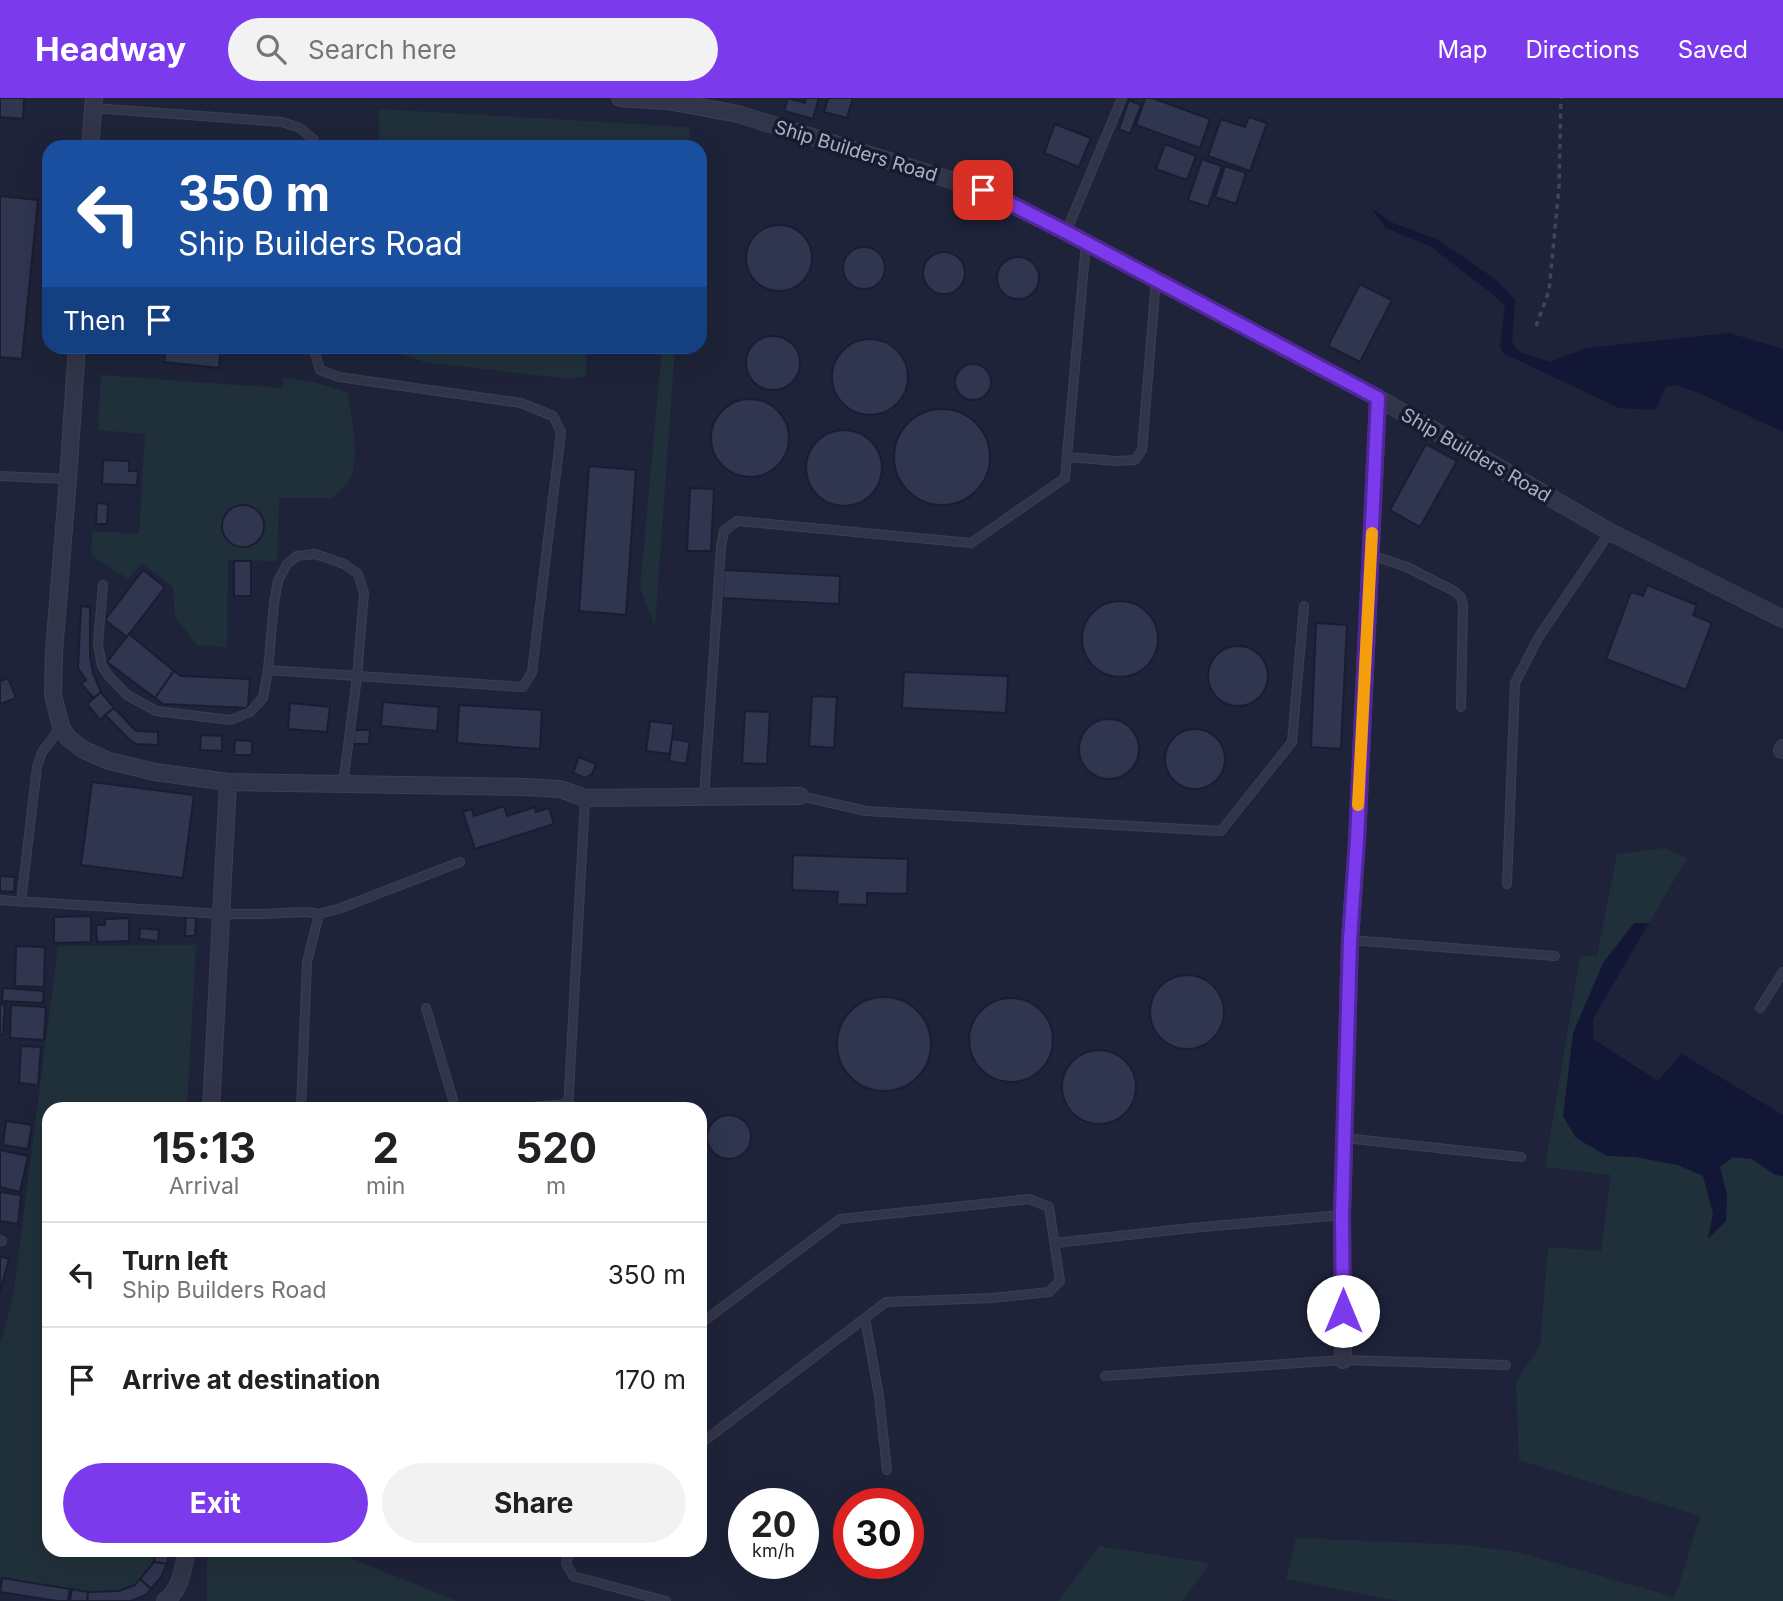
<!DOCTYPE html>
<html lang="en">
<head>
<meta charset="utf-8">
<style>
	body { margin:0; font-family:Inter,sans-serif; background:#f2f2f2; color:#202124; height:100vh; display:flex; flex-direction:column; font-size:26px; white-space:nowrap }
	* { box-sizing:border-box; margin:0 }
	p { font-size:23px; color:#757577 }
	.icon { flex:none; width:38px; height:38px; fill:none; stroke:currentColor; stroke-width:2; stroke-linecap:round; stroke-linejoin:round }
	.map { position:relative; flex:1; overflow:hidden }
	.drawer { position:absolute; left:42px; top:1004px; width:665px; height:455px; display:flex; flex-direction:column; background:#fff; border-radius:21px; box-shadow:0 7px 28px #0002 }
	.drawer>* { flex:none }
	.top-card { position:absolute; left:42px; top:42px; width:665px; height:214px; border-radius:21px; box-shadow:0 7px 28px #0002; background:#1a4fa0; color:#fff; overflow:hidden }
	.speed { position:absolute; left:728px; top:1390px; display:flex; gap:14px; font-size:35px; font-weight:700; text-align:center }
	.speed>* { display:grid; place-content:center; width:91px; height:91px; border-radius:50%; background:#fff; box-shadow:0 7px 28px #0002; line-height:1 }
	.speed small { font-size:18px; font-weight:400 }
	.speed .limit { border:10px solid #d22; background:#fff; color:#111 }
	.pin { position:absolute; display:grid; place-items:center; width:60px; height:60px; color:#fff; margin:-30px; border-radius:14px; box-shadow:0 4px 10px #0006 }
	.me { position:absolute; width:77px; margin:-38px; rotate:0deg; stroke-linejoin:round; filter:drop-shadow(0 0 5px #0008) }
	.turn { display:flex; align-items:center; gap:24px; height:147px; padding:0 21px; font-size:32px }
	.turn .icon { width:91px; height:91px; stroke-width:2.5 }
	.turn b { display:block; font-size:49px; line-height:60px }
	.then { display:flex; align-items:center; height:66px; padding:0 21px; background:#0003; gap:14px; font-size:26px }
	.eta { display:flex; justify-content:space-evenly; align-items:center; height:119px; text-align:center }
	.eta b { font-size:42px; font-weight:700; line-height:49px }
	.button { display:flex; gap:14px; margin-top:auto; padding:14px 21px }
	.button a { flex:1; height:80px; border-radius:42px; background:#7c3aed; color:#fff; font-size:28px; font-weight:700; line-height:80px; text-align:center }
	.button a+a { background:#f2f2f2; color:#202124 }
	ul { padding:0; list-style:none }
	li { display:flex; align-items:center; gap:21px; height:105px; padding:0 21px; border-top:2px solid #e0e0e0 }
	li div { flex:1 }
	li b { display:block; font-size:26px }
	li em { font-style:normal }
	header { display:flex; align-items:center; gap:42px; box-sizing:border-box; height:98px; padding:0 35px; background:#7c3aed; color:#fff }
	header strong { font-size:33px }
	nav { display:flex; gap:38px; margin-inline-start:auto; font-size:24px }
	.search { width:490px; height:63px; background:#f2f2f2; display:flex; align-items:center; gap:18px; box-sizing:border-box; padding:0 24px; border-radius:38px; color:#757577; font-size:26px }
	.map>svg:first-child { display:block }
</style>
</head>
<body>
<header>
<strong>Headway</strong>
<div class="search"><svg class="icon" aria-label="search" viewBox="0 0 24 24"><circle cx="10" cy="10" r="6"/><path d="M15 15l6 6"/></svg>Search here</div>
<nav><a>Map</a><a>Directions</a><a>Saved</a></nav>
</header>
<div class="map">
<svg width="1783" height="1503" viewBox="0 0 1783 1503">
	<rect width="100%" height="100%" fill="#1e2339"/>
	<g fill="#20303a">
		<polygon points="379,11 690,29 688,49 379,49"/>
		<polygon points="384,249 587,249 586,278 571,281 423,264"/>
		<polygon points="662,249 675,249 655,528 640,490"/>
		<path d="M101 277 282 290 283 280 314 284 347 294C351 315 362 366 348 384 344 390 337 395 332 400H279L277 463 228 462 227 549 197 547 175 519 173 489 142 465 128 481 91 457 92 433 139 436 145 336 98 332Z"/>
		<polygon points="1665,750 1687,760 1649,825 1634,825 1573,935 1606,1057 1636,1059 1678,1067 1703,1078 1713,1115 1708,1139 1727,1097 1720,1069 1733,1059 1752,1061 1775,1077 1783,1078 1783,1503 1399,1503 1286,1481 1296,1440 1466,1447 1517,1454 1674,1499 1680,1484 1700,1418 1519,1362 1516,1283 1540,1248 1548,1149 1601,1153 1611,1077 1545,1069 1580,858 1597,858 1617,756"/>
		<polygon points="196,847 187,1011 49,1012 49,1452 155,1453 154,1464 140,1481 135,1487 119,1493 88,1494 0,1480 0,1247 13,1199 58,848"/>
		<polygon points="1099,1448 1210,1465 1182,1503 1058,1503"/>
		<polygon points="207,1453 333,1453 457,1503 207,1503"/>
	</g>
	<g fill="#121736">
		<polygon points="1371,110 1393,125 1437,141 1495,181 1515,202 1512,245 1520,254 1550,264 1586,250 1729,235 1783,251 1783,334 1701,296 1676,287 1666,289 1655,312 1619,310 1503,255 1500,249 1505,208 1491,195 1430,148 1386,130"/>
		<polygon points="1634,825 1649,825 1593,921 1593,941 1658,983 1682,956 1783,1017 1783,1078 1776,1077 1752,1061 1733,1059 1720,1069 1727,1097 1726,1123 1708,1141 1713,1115 1703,1078 1678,1067 1636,1059 1607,1058 1576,1040 1563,1018 1573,935 1603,865"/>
	</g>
	<g fill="#303550" stroke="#1a1d30" stroke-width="2">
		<polygon points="0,0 24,0 23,21 0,19"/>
		<polygon points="788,0 805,5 806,0 819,0 813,21 784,13"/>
		<polygon points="828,0 853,0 847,20 824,14"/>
		<polygon points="1145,0 1152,0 1210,21 1200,50 1136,27"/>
		<polygon points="1129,2 1141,7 1130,36 1119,31"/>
		<polygon points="1249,19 1267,25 1250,73 1208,58 1221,21 1245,29"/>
		<polygon points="1055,26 1091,40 1079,69 1044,55"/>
		<polygon points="1165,46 1196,58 1187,82 1156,71"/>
		<polygon points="1202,61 1222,68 1208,109 1188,102"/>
		<polygon points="1225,68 1246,75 1236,106 1215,99"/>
		<polygon points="0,98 38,102 22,261 0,259"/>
		<circle cx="779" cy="160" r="33"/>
		<circle cx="864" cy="170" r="21"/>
		<circle cx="944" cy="175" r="21"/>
		<circle cx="1018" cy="180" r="21"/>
		<polygon points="1360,186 1392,202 1360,264 1328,248"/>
		<circle cx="773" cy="265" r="27"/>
		<circle cx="870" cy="279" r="38"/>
		<polygon points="166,248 221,249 219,270 164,264"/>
		<circle cx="973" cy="284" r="18"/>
		<circle cx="750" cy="340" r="39"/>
		<circle cx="942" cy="359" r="48"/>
		<circle cx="844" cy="370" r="38"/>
		<polygon points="1426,346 1457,363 1420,429 1390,412"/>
		<polygon points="103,362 129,363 129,373 138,373 137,387 102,386"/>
		<polygon points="589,368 636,372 626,517 579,513"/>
		<polygon points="690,390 714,391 711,453 687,453"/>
		<polygon points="97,405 108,406 107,426 96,426"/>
		<circle cx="243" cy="428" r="21"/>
		<rect x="234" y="463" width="17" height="35"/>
		<polygon points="143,472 165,489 127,539 105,522"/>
		<polygon points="724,472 840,478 839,506 722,500"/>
		<polygon points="1647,487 1697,507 1693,517 1712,525 1686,592 1606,561 1631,494 1643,498"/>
		<circle cx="1120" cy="541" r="38"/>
		<polygon points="81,508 90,509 90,559 93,575 101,594 94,600 81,586 86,582 78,570"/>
		<polygon points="1316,525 1347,527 1341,651 1311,649"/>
		<polygon points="129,536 174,573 155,600 107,564"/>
		<circle cx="1238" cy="578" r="30"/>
		<polygon points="174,573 181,578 250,581 248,610 163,606 155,600"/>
		<polygon points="904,574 1008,578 1006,615 902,610"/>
		<polygon points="8,580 16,600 0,606 0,583"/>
		<polygon points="101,594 114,610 100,622 87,606"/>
		<polygon points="812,598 837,599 834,650 809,648"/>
		<polygon points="383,604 439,609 437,633 381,628"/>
		<polygon points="290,605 330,609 327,634 288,631"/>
		<polygon points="459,607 542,612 540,651 457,645"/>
		<polygon points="114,610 136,633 158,634 158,647 136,646 129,641 105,617"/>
		<polygon points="745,613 770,614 767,666 742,665"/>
		<circle cx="1109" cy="651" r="30"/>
		<polygon points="650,623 674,626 670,656 646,653"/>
		<circle cx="1195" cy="661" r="30"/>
		<polygon points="354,632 370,632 369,646 353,646"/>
		<polygon points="201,637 222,638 222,653 200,652"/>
		<polygon points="672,641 690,644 686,666 669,663"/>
		<polygon points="235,642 252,643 252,657 234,657"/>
		<polygon points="579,659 596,666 592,676 585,680 573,675"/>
		<polygon points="92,684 194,697 183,780 81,767"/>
		<polygon points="504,708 507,718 535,709 536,714 549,710 554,726 475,751 463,714 472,711 474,718"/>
		<polygon points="793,757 908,761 907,796 867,795 867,807 837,806 838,794 792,792"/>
		<polygon points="0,778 15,779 14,794 0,793"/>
		<polygon points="91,818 91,844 54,845 54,819"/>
		<polygon points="186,819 196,820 195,838 185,838"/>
		<polygon points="129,820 129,843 97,844 96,827 105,827 105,821"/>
		<polygon points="140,830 159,832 158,843 139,841"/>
		<polygon points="16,848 45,849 44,889 15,888"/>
		<circle cx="1187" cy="914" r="37"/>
		<polygon points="3,890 44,893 43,905 2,903"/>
		<circle cx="884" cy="946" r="47"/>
		<circle cx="1011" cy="942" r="42"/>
		<polygon points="0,906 5,907 3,937 0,937"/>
		<polygon points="11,907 46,909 44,942 10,940"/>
		<polygon points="21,948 41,949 38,987 19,985"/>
		<circle cx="1099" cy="989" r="37"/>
		<circle cx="729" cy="1039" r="22"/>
		<polygon points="6,1023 32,1027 28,1051 3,1047"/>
		<polygon points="0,1052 28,1058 20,1094 0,1089"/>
		<polygon points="0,1094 21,1097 18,1126 0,1123"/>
		<polygon points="0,1158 9,1161 0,1194"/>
		<polygon points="155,1452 169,1452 167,1466 154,1464"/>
		<polygon points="154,1464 167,1466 161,1479 151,1491 140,1481"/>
		<polygon points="2,1480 70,1491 68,1503 57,1503 0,1494"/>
		<polygon points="140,1481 151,1491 146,1497 131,1503 87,1503 88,1494 119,1493 135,1487"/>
		<polygon points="72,1491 88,1494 87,1503 70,1503"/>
	</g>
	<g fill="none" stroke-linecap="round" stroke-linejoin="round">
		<g stroke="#3b3f53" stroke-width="10">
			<g id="service">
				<polyline points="93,10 282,24 300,30 314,42 314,49"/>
				<polyline points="1066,134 1122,0"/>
				<polyline points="1067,359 1116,363 1135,362 1142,352 1156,182"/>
				<polyline points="0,378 68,381"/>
				<polyline points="1371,457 1407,469 1454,493 1461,499 1463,507 1461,609"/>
				<polyline points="103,487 98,546 102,568 108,577 127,597 156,613 231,622 250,614 263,600 268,572 274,505 278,483 287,466 297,458 315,456 344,466 358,476 364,495 357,579 343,686"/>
				<polyline points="268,572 523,589 532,574 561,334 553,318 521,305 339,279 320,272 313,248"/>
				<polyline points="800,698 866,713 1221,733 1292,644 1304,508"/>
				<polyline points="704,699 721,449 724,433 737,423 971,445 1065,380 1086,145"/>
				<polyline points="1507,786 1515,585 1538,540 1610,434"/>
				<polyline points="0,802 221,816 261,816 306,814 319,816 341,810 460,764"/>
				<polyline points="21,804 37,669 42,654 61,629"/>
				<polyline points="1350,842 1555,858"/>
				<polyline points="426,910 456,1012"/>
				<polyline points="1760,910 1783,874"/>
				<polyline points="301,1012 307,864 319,816"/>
				<polyline points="493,1012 568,1006"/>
				<polyline points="568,1012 585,700"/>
				<polyline points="1345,1040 1521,1059"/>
				<polyline points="0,1142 2,1143"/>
				<polyline points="1055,1145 1191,1130 1342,1117"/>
				<polyline points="865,1220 879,1298 887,1372"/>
				<polyline points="700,1226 840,1121 1029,1101 1049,1109 1060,1183 1049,1194 992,1200 886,1204 700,1346"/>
				<polyline points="1105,1278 1343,1262 1506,1267"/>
				<polyline points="570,1452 566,1465 573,1478 666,1503"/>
			</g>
		</g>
		<g stroke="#3b3f53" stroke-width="18">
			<g id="minor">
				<polyline points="620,0 668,3 738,16 983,92 1066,134 1378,300 1610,434 1783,521"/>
				<polyline points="90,49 94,0"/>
				<polyline points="77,248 68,381 54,554 53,597 61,629 68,640 84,652 109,663 155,674 228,684 526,689 560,691 585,700 800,698"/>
				<polyline points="1782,652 1783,650"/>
				<polyline points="211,1012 228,684"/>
				<polyline points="1343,1262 1342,1117 1350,842 1357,742 1378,300"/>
				<path d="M165 1503C181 1492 183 1470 187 1452"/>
			</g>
		</g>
		<polyline stroke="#394a52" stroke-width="3.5" stroke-dasharray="5 5" stroke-linecap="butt" points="1536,228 1549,193 1559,89 1561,0"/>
		<use href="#service" stroke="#323549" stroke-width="8"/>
		<use href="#minor" stroke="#323549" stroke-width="16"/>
	</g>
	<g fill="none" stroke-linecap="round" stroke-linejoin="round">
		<g stroke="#51269a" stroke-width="18">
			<polyline id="route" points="983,92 1066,134 1378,300 1357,742 1350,842 1342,1117 1343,1213"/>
		</g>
		<use href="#route" stroke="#7c3aed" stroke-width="12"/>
		<polyline stroke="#f59e0b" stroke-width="12" points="1358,707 1372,435"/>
	</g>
	<g text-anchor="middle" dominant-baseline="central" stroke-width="7" stroke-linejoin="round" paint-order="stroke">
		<g font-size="19" fill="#acafc6" stroke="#181b2d">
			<text transform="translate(856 53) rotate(17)">Ship Builders Road</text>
			<text transform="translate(1476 357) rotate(30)">Ship Builders Road</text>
		</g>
	</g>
</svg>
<div class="speed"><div>20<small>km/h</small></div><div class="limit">30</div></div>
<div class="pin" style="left:983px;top:92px;background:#d93025"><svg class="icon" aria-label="arrive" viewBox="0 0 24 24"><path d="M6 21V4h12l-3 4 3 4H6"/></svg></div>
<svg class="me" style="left:1343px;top:1213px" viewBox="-20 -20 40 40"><circle r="19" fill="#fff"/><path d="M0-13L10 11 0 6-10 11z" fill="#7c3aed"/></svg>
<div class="top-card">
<div class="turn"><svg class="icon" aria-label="left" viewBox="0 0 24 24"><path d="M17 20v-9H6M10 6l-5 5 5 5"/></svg><div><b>350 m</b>Ship Builders Road</div></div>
<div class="then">Then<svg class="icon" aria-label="arrive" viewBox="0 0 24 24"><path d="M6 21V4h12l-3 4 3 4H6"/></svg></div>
</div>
<section class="drawer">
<div class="eta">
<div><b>15:13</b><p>Arrival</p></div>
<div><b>2</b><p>min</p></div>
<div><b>520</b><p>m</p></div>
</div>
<ul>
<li><svg class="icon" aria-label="left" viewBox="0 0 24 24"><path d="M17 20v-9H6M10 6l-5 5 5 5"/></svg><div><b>Turn left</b><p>Ship Builders Road</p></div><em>350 m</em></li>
<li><svg class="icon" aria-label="arrive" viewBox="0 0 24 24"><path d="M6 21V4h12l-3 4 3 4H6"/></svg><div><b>Arrive at destination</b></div><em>170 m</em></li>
</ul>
<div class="button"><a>Exit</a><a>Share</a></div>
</section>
</div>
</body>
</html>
